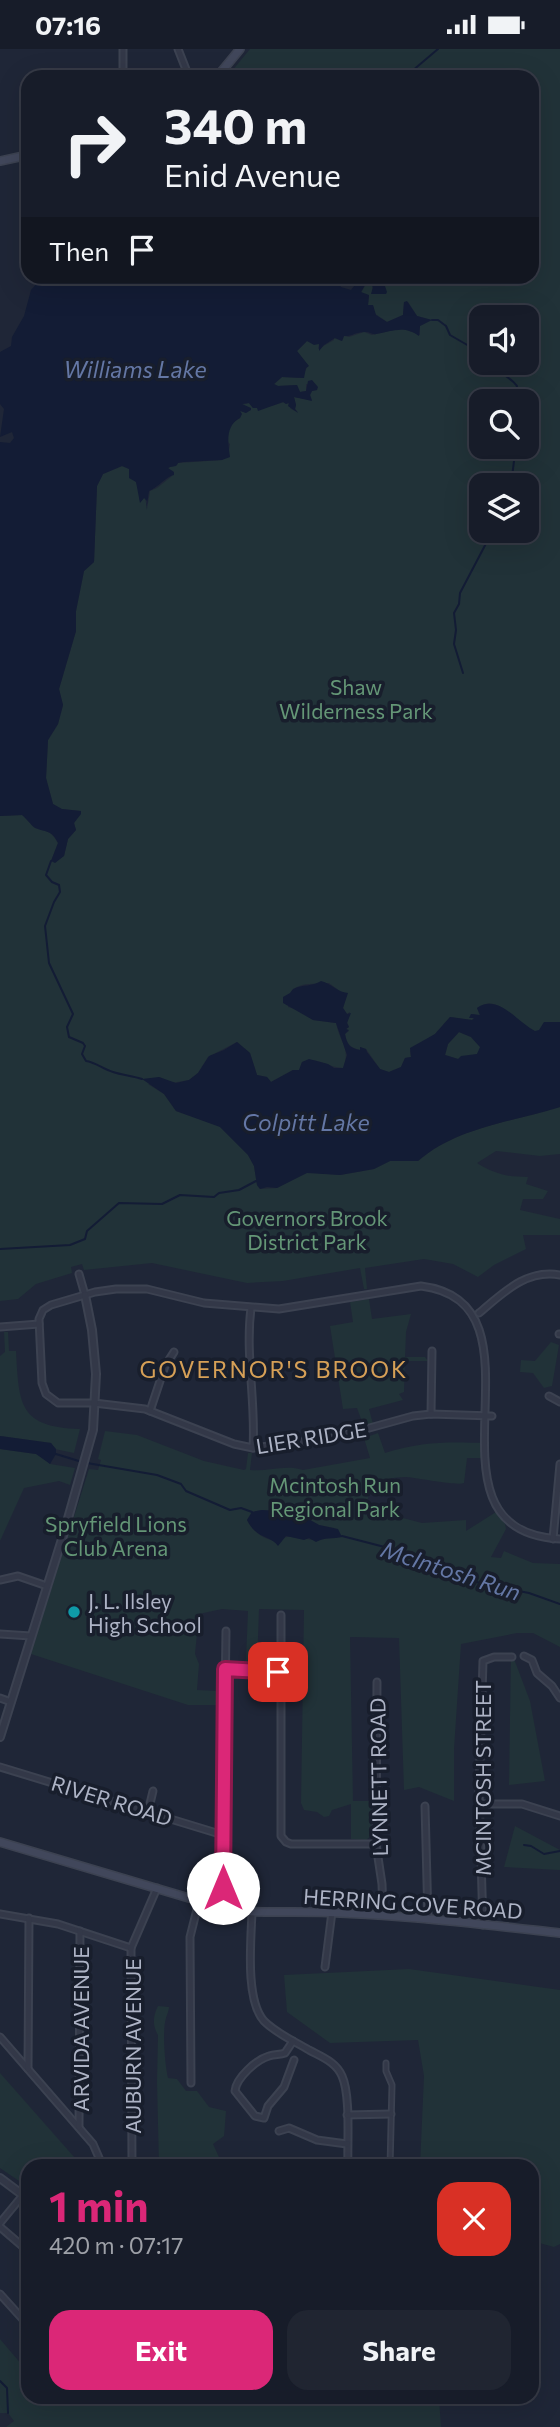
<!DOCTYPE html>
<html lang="en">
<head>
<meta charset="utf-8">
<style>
	body { margin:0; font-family:Commissioner,sans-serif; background:#202531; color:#f1f3f6; height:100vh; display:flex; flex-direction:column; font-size:26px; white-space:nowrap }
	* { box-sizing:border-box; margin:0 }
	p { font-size:23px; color:#9ea1a8 }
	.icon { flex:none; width:38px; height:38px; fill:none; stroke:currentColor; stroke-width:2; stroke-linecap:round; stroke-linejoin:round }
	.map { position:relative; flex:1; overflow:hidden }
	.side { position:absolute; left:21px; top:2110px; width:518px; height:245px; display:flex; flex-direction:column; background:#171c29; border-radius:21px; box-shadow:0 7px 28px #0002,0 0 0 2px #363a46 }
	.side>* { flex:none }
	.hud { position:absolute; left:21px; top:21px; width:518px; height:214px; border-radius:21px; box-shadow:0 7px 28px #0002,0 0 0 2px #363a46; background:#171c29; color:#f1f3f6; overflow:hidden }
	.tools { position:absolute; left:469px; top:256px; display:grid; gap:14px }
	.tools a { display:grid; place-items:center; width:70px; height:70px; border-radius:14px; background:#171c29; box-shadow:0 7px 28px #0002,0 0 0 2px #363a46; font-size:35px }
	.pin { position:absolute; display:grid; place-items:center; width:60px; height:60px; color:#fff; margin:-30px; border-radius:14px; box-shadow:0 4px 10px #0006 }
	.me { position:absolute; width:77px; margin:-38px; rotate:0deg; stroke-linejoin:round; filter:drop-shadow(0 0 5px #0008) }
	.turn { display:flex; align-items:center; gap:24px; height:147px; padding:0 28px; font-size:32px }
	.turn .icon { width:91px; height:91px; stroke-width:2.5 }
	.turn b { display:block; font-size:49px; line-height:60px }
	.then { display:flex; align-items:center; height:66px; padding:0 28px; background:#0003; gap:14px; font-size:26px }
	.round { display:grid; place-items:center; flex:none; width:74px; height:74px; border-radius:21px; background:#202531 }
	.overview { display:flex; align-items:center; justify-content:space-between; height:119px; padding:0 28px }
	h1 { font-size:42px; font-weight:700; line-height:52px; color:#db2777 }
	.action { display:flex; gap:14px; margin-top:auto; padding:14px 28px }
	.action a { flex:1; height:80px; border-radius:21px; background:#db2777; color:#fff; font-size:28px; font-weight:700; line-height:80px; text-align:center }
	.action a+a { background:#202531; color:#f1f3f6 }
	.status { display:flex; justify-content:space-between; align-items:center; height:49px; padding:0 35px; background:#171c29; direction:ltr }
	.status svg { height:19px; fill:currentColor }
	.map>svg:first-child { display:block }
</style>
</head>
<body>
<div class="status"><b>07:16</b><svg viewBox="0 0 49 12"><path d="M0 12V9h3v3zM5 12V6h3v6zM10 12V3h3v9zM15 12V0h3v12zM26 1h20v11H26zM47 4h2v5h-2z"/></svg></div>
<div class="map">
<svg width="560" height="2378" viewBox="0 0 560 2378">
	<rect width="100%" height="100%" fill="#1f2637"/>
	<g fill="#213238" fill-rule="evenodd">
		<path d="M250 0H560V973L542 983C538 983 534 982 530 981 514 974 499 943 477 959L480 967 473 965 472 969 475 970 472 971 450 968 435 985 410 1002 411 1008 405 1009 401 1018 389 1023 380 1020 366 1000 360 998V1001C350 998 347 996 345 985L349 982 346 980 349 978 347 973 350 963 347 965 343 959 347 945 341 943 329 934C306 936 289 931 288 958L296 960 313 971 336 974C340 994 351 999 343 1019 328 1019 318 1007 302 1013L299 1022 293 1021 271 1033 267 1028 257 1026 250 1004 237 993 208 1008 198 1024 189 1031 172 1034 159 1028 148 1035 164 1045 176 1062 219 1077 248 1106 254 1117 257 1136 260 1140 277 1139 307 1123 340 1126 374 1120 390 1112H418C457 1078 512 1073 560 1058V1105L540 1107 496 1102 477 1114C495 1125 507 1128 528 1128L526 1135 548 1142 543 1150H523L520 1161 560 1170V1186H523L526 1200 494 1216 478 1228 453 1215 424 1210 365 1219 367 1240H364L360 1219 283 1232 247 1234 152 1214 84 1221 82 1215 71 1218 72 1224 36 1235 18 1250 0 1252V767L22 766C26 769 31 776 35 778 47 784 50 780 58 794L51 812 64 807 68 790 76 781 74 774 80 762 61 760 53 755 46 729 48 691 58 675 63 656 59 640 76 582V562L84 522 94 513 97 437 103 425 122 417 130 420 139 440 140 453 145 448 147 460 150 442 157 439 172 427 168 420 170 418 177 416 178 414 222 411 229 401 230 395 220 386C227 381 232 372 240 369L241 365 240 361 246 364 247 359 241 356 249 354 253 359 271 357 284 353 286 355 288 354 291 360 298 363 295 360 296 356 294 348 312 351 310 346 312 342 317 341V338L306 335V342L300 343 297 336 278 337 274 335 282 328 301 329 308 317 297 302 307 292 319 295 318 300 334 291V289L342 292 344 287 349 288 364 283 372 286 402 279 420 286V277L431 271 417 267 408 253H404L403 266 387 273 374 264V258L368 256 369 247 361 244 368 231 372 235 373 245 381 244 385 239V228H532V28H227ZM481 268H527V313H481ZM481 352H527V397H481ZM481 436H527V481H481Z"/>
		<polygon points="459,983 471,988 481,999 477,1005 458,1010 445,1006 448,995"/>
		<polygon points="369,1250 372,1270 411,1265 406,1283 405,1308 425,1308 428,1312 405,1312 404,1343 399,1345 403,1351 369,1360 373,1375 364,1378 357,1359 343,1360 330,1277 353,1273 350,1253"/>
		<path d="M4 1283H8L9 1302H16C19 1356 19 1378 80 1380L74 1404 55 1400 51 1394 0 1387V1307L5 1303Z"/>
		<polygon points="551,1293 559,1296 552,1337 544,1339 533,1324 520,1323 521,1311 535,1312"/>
		<path d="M105 1382 137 1386 204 1412 244 1421 246 1420 248 1404H252L250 1421C268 1423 285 1415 303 1421L370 1409 364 1389 378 1384 385 1404C423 1392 447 1393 486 1394V1409H467L464 1434C456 1437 420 1429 406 1428 395 1428 383 1431 371 1433L365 1466 395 1467 422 1474 466 1471V1482L496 1463 505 1475 506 1480 491 1508 501 1509 504 1502 533 1514 560 1515V1598L533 1584H517L461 1595 454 1700V1752L419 1738 404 1741 399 1589 350 1588 353 1752H371V1787L366 1791 351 1790V1755L332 1761 329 1767 324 1768 317 1763 304 1761 301 1754 304 1561 259 1560 257 1617 242 1618 246 1610 248 1562 222 1560 199 1565 195 1605 199 1615 197 1641 218 1642V1656H188L31 1605 89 1420 98 1421 101 1411 98 1410ZM262 1461 276 1462 283 1467H303L319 1476 334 1479 342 1488 322 1489 318 1492 291 1487 283 1489 281 1493C266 1491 255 1486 247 1471L252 1463Z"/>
		<polygon points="0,1400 36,1405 43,1408 50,1415 75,1419 70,1436 59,1432 24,1439 0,1492"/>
		<polygon points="511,1602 530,1652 545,1732 509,1736"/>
		<polygon points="515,1777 560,1801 560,1821 504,1818"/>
		<polygon points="409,1920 560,1941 560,2195 554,2198 532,2192 532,2118 420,2117 424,2027 418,1991 330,1994 287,1963 284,1926"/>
		<path d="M158 1957 169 1958C169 1962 167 1965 166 1969 162 1982 165 2016 168 2029L177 2030 186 2042H197L209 2058 226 2062 224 2087 213 2095 223 2117H159L157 2033 158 1986C152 1976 153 1967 158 1957Z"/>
		<polygon points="0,2024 82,2117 28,2118 28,2138 0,2119"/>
		<polygon points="0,2290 28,2323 28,2348 61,2349 81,2355 95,2348 439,2349 441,2378 6,2378 14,2372 8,2364 0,2364"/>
	</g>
	<g fill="#131c35" fill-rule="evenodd">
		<path d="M40 228H355L354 230 349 228 338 233 341 238 351 241 358 232 355 228H385L384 234 387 243 386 245H371L373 238 368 231 361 243 369 246 368 256H373L376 266 387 273 403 266 404 253 407 252 417 267 432 271 420 277 419 287C405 276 392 282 376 285 373 286 369 283 366 283 357 282 351 288 344 287L342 292 335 289 324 296 319 302V295L314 296 307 292 297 302 309 317 306 319 304 329 282 328 274 335 278 337 297 336 300 343 306 342 308 332 312 331 318 338 317 341 312 342 310 346 312 352 294 348 296 356 295 360 298 364 288 357 289 354 286 355 283 353 258 362 257 359H253L249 354 242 355 251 359V361L246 364 240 362 242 365 240 369C225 377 228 394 230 408L222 411 183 413 178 414 176 417 170 418 168 419 174 423V426C165 428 159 438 149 442L146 462 147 452 144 449 140 454 136 433 129 429V420L122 417 103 425 97 437 94 513 84 522 76 562V582L59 640 63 656 58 675 48 691 46 729 53 755 62 760 81 762V765L74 774 76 781 68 790 64 807 55 814 51 812 58 794C51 780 47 784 35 779 31 776 26 769 22 766L0 767V393L10 394 14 389 12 383 0 388 4 360 0 355V303L11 297 12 288 24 267 31 241 39 232Z"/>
		<path d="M321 932C332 935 337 943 348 944L343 959 347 965 351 964 347 974 349 978 346 980 349 981 345 985C347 996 350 999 360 1001V998L366 1000 367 1003 380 1020 389 1023 401 1018 405 1009 411 1008 410 999 435 985 450 968 472 971 474 969H469L471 965 480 966 477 959C498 944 517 973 535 982L539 981 544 973H560V1058C512 1073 457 1078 418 1112H390L374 1120 340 1126 307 1124 277 1139 267 1138 260 1140 257 1136 254 1117 248 1106 220 1078 176 1062 164 1045 142 1030 159 1028 176 1034 189 1031 198 1024 209 1007 224 1001 237 993 250 1004 257 1026 267 1028 271 1033 293 1021H299L302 1013 309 1010 328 1015 334 1019H343L347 1006 336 974 313 971 283 954V948L290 944 293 940C303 935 312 938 321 932ZM459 983 471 988 480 998 477 1005 461 1007 458 1010 445 1006 448 995Z"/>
		<polygon points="0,1387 51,1394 56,1400 56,1405 50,1415 36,1405 0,1400"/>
		<path d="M262 1461 276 1462 284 1467H303L319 1476 338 1480 342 1488C334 1490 324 1488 316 1493L309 1489 304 1491 286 1487 278 1497C271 1486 257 1491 247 1471L252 1463Z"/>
	</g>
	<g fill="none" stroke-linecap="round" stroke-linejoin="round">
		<g stroke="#131c35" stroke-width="2">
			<polyline points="405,28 438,0"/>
			<polyline points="432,271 438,271 446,277 450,286 469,297 481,309"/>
			<path d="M485 313C496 324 507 324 517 337L513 352"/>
			<polyline points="511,436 514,412 511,397"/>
			<polyline points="463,624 454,595 456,581 454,564 459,555 460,544 491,485 490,481"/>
			<path d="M51 812 46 826 52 833 59 836 60 843 54 853 45 877 49 914 73 965 67 978 69 988 83 994 85 997 82 1005 86 1012C95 1013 103 1020 113 1023 122 1026 133 1027 142 1030"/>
			<polyline points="0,1200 70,1196 85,1190 87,1182 119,1154 162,1155 180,1146 214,1148 219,1144 239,1141 256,1132"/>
			<polyline points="56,1405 82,1413"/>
			<polyline points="87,1414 157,1426 181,1435 186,1442 230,1461 241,1459 252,1463"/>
			<polyline points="342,1487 404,1503 482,1535 529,1544 560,1555"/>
			<polyline points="524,1796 531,1797 544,1805 560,1802"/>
			<polyline points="0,2332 7,2339 8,2364"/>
		</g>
		<g stroke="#3c4251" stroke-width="7">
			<polyline id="pedestrian" points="386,2014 386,2022 392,2036 390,2118"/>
		</g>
		<g stroke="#3c4251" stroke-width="9">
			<g id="minor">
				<polyline points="123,0 123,28"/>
				<polyline points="178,0 189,28"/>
				<polyline points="79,1225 85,1246"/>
				<path d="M251 1259C245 1306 256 1352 253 1399"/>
				<path d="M479 1264C503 1244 526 1220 560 1226"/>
				<polyline points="0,1278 39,1275"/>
				<polyline points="559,1285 560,1285"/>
				<polyline points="549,1347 560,1353"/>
				<polyline points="150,1362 165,1317 174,1303"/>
				<polyline points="431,1365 432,1302"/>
				<path d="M492 1367 431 1365 413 1367 333 1389 253 1399 234 1395 145 1360 94 1354H58L46 1345 42 1334 39 1270 43 1261 51 1256 95 1243 116 1240H147L204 1254 279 1260 421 1237C560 1254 406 1482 560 1490"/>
				<polyline points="553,1490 560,1415"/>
				<polyline points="0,1531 18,1527 47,1537"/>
				<polyline points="281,1566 281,1787 286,1793 291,1795 376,1795"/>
				<polyline points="0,1585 31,1587"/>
				<polyline points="524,1607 532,1611 537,1624 552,1637 560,1649"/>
				<polyline points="225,1620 280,1623"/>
				<polyline points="377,1633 376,1795 382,1835 383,1865"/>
				<polyline points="0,1649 11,1653"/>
				<polyline points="0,1718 223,1786"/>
				<polyline points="479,1755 522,1755 560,1767"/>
				<polyline points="425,1757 428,1870"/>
				<polyline points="148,1763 153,1742"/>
				<polyline points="222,1859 226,1582"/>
				<path d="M252 1863C251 1891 245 1951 264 1972 277 1985 294 1992 309 2001 322 2008 336 2013 342 2027 351 2047 347 2094 348 2118"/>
				<polyline points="0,1865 58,1875 131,1899"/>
				<polyline points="483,1876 479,1743 483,1612 494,1608 512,1608"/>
				<polyline points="325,1918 332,1863"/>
				<polyline points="0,1988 93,2095 103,2118"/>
				<path d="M293 1992 285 2004C280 2006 275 2005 269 2007 256 2011 236 2029 235 2042L255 2067 264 2069 268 2057 284 2038 294 2011"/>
				<polyline points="28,2020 29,1869"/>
				<polyline points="191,2034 190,1888 199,1852"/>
				<polyline points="347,2066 391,2065"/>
				<polyline points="79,2078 80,1882"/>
				<polyline points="279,2082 289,2079 317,2091 347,2095"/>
				<polyline points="247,2115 248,2118"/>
				<polyline points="132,2118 131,1899 157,1839"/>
				<polyline points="0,2174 23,2146"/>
				<polyline points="0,2178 28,2202"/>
				<polyline points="0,2245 28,2276"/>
			</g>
		</g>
		<g stroke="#3c4251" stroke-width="10">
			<g id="tertiary">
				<polyline points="0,1688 63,1487 93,1381 96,1325 92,1281 85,1246"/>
				<polyline points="0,2129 28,2150"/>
			</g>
		</g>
		<g stroke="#3c4251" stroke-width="10">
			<g id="secondary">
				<polyline points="217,28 240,0"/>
				<polyline points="0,112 28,106"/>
				<polyline points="0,1793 199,1852 217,1855 222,1859"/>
				<path d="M199 1852C210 1865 273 1863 292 1863 382 1863 471 1874 560 1884"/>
			</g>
		</g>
		<use href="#pedestrian" stroke="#333848" stroke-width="3.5"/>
		<use href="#minor" stroke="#333848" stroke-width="5"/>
		<use href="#tertiary" stroke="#333848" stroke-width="6"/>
		<use href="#secondary" stroke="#41475b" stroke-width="7"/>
	</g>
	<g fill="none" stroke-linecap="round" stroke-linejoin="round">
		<g stroke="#8e194d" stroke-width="18">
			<polyline id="route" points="223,1839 225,1620 278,1623"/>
		</g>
		<use href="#route" stroke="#db2777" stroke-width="12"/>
	</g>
	<circle fill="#0f9aa8" stroke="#181e2c" stroke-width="2.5" cx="74" cy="1563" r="7"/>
	<g text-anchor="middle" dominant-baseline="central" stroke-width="7" stroke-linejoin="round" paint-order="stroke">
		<g font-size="21" fill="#649676" stroke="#181e2c">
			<text x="356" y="637">Shaw<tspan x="356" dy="24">Wilderness Park</tspan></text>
			<text x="307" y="1168">Governors Brook<tspan x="307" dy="24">District Park</tspan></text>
			<text x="335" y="1435">Mcintosh Run<tspan x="335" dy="24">Regional Park</tspan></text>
			<text x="116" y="1474">Spryfield Lions<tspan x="116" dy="24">Club Arena</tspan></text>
		</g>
		<g font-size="21" fill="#adb3c5" stroke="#181e2c">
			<text transform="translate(311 1388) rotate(-9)">LIER RIDGE</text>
			<text transform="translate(378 1728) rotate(-91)">LYNNETT ROAD</text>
			<text transform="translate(482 1729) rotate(-90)">MCINTOSH STREET</text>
			<text transform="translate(112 1751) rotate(17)">RIVER ROAD</text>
			<text transform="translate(413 1854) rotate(4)">HERRING COVE ROAD</text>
			<text transform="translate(80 1980) rotate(-90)">ARVIDA AVENUE</text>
			<text transform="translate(132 1997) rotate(-90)">AUBURN AVENUE</text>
		</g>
		<g font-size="21" fill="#adb3c5" stroke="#181e2c" text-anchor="start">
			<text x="88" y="1551">J. L. Ilsley<tspan x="88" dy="24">High School</tspan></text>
		</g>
		<g font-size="23" font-style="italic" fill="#6477a5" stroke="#181e2c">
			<text x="135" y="320">Williams Lake</text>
			<text x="306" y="1073">Colpitt Lake</text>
			<text transform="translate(451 1521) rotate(18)">McIntosh Run</text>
		</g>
		<g font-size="23" letter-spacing="2" fill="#d6a057" stroke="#181e2c">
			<text x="274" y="1320">GOVERNOR'S BROOK</text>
		</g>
	</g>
</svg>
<div class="tools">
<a><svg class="icon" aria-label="sound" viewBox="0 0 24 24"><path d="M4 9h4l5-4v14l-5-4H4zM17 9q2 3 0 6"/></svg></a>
<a><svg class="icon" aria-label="search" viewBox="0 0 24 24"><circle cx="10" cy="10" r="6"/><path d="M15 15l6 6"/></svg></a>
<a><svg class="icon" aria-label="layers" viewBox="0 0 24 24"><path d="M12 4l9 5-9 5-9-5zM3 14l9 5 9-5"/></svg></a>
</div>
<div class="pin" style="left:278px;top:1623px;background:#d93025"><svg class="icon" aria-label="arrive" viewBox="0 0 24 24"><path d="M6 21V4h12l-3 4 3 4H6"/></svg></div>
<svg class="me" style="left:223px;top:1839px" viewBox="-20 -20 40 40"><circle r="19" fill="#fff"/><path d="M0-13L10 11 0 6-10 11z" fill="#db2777"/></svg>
<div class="hud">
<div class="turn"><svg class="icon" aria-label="right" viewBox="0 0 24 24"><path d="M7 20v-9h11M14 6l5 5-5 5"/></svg><div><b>340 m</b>Enid Avenue</div></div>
<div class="then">Then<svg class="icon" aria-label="arrive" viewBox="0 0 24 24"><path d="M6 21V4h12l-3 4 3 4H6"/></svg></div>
</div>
<section class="side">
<div class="overview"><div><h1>1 min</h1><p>420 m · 07:17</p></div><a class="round" style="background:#d93025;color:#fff"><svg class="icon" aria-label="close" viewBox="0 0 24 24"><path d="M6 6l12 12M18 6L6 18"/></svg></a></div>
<div class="action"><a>Exit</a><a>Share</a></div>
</section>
</div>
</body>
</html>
